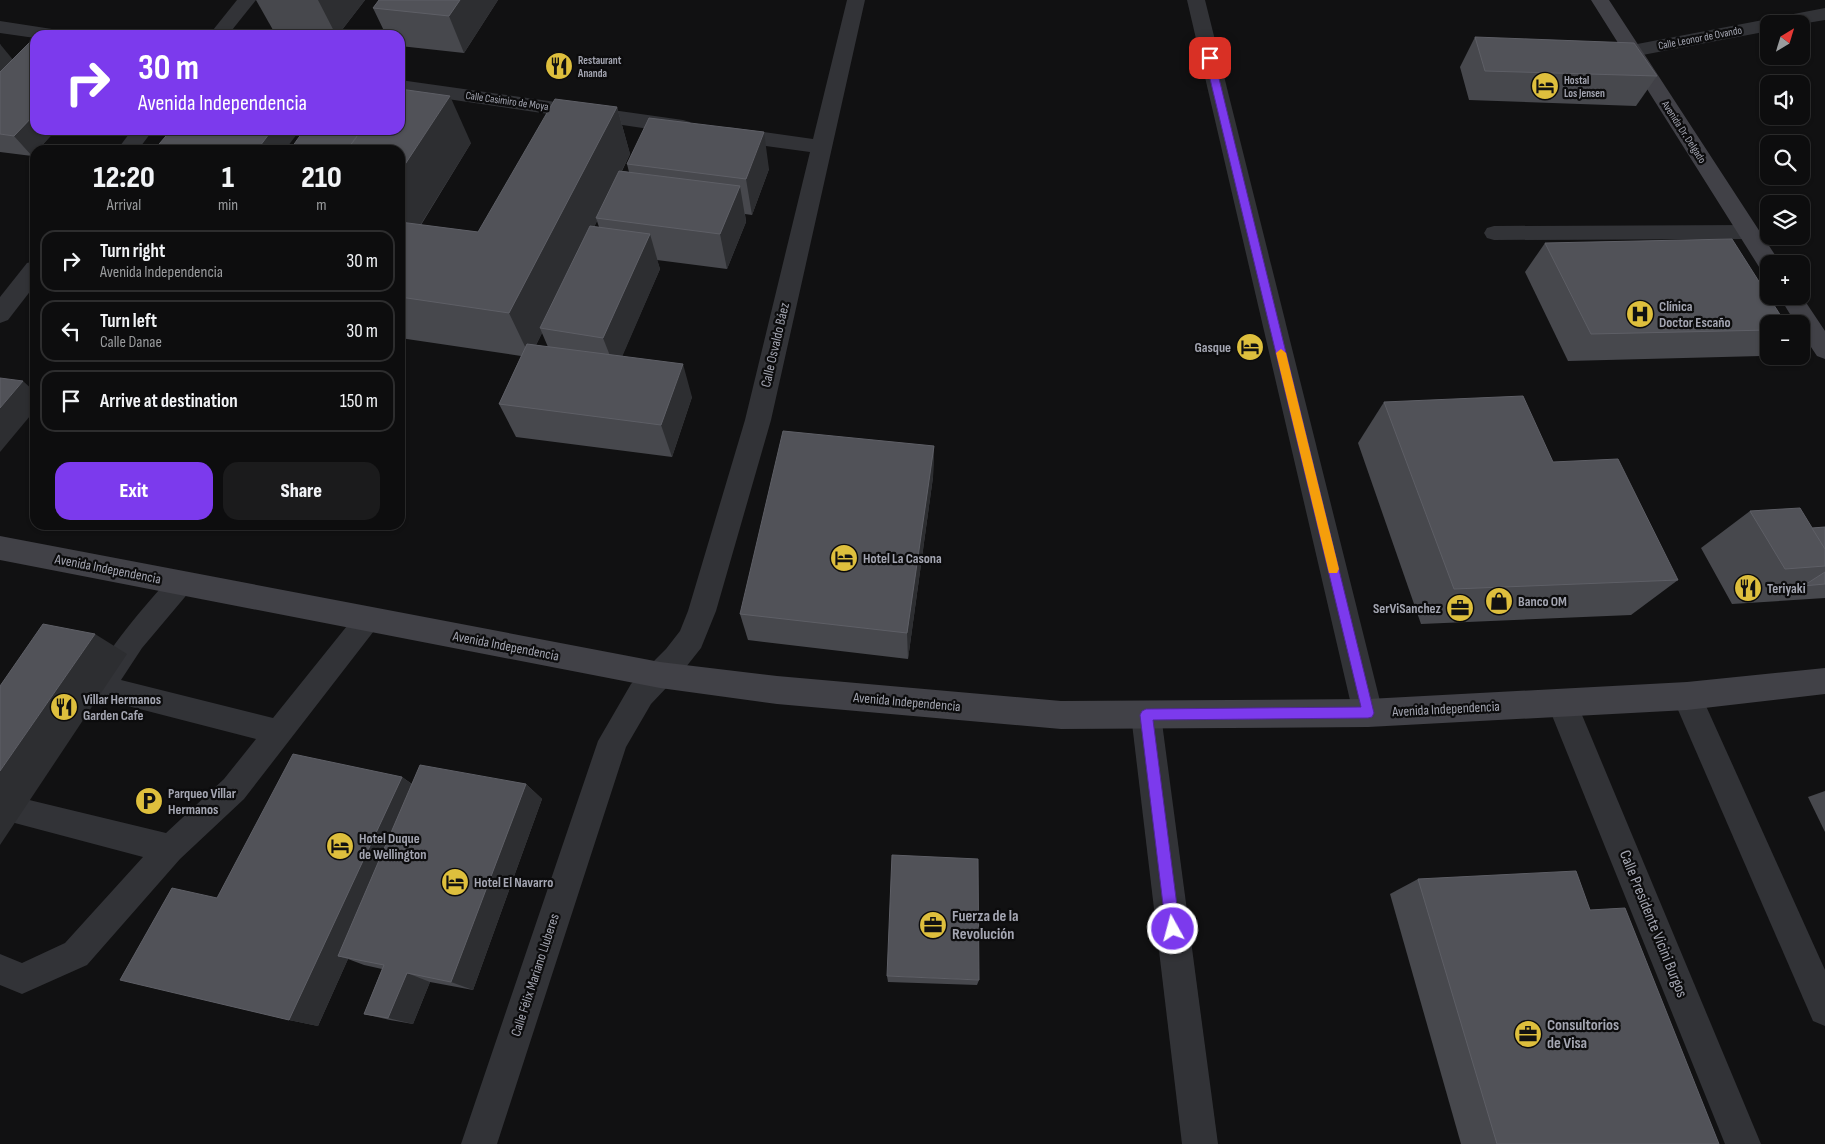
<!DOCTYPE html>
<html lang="en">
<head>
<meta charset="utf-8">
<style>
	body { margin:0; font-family:"Sofia Sans Condensed",sans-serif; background:#1b1b1c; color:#f1f3f6; height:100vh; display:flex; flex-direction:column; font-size:19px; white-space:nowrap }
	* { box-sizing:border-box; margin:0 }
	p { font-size:16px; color:#9a9c9e }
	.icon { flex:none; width:28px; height:28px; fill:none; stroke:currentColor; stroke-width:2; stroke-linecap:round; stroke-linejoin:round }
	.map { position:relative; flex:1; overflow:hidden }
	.panel { position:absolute; left:30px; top:145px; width:375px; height:385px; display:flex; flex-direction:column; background:#0d0d0e; border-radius:15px; box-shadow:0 1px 4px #0004,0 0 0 1px #2d2d2e }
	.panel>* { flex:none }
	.hud { position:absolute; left:30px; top:30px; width:375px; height:105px; border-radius:15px; box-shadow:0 1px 4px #0004,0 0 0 1px #2d2d2e; background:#7c3aed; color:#fff; overflow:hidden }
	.needle { width:32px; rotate:38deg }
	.fabs { position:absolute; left:1760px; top:15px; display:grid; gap:10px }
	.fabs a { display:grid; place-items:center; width:50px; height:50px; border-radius:10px; background:#0d0d0e; box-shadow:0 1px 4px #0004,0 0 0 1px #2d2d2e; font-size:25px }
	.pin { position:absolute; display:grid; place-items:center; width:42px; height:42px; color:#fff; margin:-21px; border-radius:10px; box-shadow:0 2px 8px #0006 }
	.me { position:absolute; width:55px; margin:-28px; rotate:353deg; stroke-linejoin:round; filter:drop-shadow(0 0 4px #0008) }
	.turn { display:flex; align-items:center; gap:18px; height:105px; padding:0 25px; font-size:22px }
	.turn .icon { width:65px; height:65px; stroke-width:2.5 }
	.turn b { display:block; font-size:35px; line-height:42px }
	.eta { display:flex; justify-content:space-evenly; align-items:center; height:85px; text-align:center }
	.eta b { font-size:30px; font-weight:800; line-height:35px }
	.cta { display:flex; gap:10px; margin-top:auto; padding:10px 25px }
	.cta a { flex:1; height:58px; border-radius:15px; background:#7c3aed; color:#fff; font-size:20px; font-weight:800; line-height:58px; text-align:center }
	.cta a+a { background:#1b1b1c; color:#f1f3f6 }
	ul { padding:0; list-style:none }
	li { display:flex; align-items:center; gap:15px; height:62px; margin:0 10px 8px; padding:0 15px; border:2px solid #2d2d2e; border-radius:15px }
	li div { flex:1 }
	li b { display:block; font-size:19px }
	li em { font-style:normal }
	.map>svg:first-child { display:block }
</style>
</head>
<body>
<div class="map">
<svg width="1825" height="1144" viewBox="0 0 1825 1144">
	<rect width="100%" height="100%" fill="#111112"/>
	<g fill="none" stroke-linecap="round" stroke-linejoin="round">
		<g fill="#323337" fill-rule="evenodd">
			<polygon points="1749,225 1756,227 1759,232 1756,237 1749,239 1494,240 1487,238 1484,233 1487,228 1494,226"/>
			<path d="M181 572 190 575 194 583 190 591 142 648 121 680 273 718 359 611 368 608 377 611 381 619 377 627 244 799 180 859 87 965 22 994 0 985V954L22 963 65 943 143 857 11 822 7 812 11 802 21 798 166 833 224 779 256 739 93 697 89 688C108 646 142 610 172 575Z"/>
		</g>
		<g fill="#323337" fill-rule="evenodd">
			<polygon points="237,0 256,0 228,35 209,35"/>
			<polygon points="847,0 865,0 771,420 716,611 701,648 686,667 651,704 626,747 497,1144 461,1144 598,741 631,684 666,649 680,631 688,611 745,420 810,152 728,141 721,139 718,134 721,129 728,127 813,139"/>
			<polygon points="1187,0 1205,0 1383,713 1379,723 1368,727 1357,723 1353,713"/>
			<polygon points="1825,8 1825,20 1801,24 1769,24 1769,31 1632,57 1625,55 1622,51 1625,47 1632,45"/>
			<polygon points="0,21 52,29 59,31 61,35 35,35 35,38 0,33"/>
			<polygon points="400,80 683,120 690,122 693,127 690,132 683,134 400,92"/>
			<polygon points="132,130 153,130 138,150 117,150"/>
			<polygon points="35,261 35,285 8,320 0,323 0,297 27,263"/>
			<polygon points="1146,701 1157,705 1161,715 1218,1144 1182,1144 1131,715 1135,705"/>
		</g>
		<g fill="#323337" fill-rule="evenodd">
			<polygon points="1687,682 1697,686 1825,970 1825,1026 1813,1021 1672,696 1677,686"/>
			<polygon points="1562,689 1572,693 1577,703 1761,1144 1725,1144 1547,703 1552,693"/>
		</g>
		<g fill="#414147" fill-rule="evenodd">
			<polygon points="1591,0 1609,0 1777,258 1780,264 1769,264 1769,272 1761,270"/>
			<polygon points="1801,295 1825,331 1825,359 1817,356 1801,332 1801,324 1796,324 1779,296 1801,296"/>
			<polygon points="0,536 660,662 777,676 1061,701 1368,699 1687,682 1825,668 1825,694 1687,710 1368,727 1061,729 777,704 660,688 0,560"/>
		</g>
	</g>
	<g fill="#47484d" fill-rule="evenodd">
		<polygon points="256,0 365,0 338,35 321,35 273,30"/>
		<polygon points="379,0 498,0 464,53 400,46 400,35 386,35 373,8"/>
		<polygon points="1475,37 1657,76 1636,106 1469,100 1460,67"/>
		<polygon points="0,44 35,130 56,130 32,156 0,152"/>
		<path d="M617 107 630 154 622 171 629 172 627 164 769 169 752 215 745 214 746 222 727 269 657 260 660 269 622 356 692 397 672 457 516 437 499 404 521 356 400 338V150L471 143 421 225 478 232ZM597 221 599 227H594ZM542 333 548 347 536 345Z"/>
		<polygon points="1545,243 1769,324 1769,348 1761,356 1568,361 1525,272"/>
		<polygon points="1384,402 1553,462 1678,580 1631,615 1421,624 1358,443"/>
		<polygon points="934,446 933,477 908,659 748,640 740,614"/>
		<polygon points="1750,511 1812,528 1825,527 1825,598 1732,604 1701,548"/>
		<polygon points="402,777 412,784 526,784 542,799 473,990 430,982 413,1024 390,1020 364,1014 382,969 364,965 348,959 318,1026 289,1020 217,898"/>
		<polygon points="1825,791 1825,832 1808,797"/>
		<polygon points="1418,879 1719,1144 1461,1144 1390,894"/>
		<polygon points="887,976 979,980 977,985 888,982"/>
	</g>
	<g fill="#2d2e31">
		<polygon points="318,0 365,0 338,35 336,35"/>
		<polygon points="460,0 498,0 464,53 449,16"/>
		<polygon points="0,44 14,61 0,74"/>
		<polygon points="450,96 471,143 400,258 400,172"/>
		<polygon points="617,107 630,154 598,218 596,218 597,221 544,329 540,328 542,333 530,357 509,313"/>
		<polygon points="35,114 35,130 56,130 38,150 35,150 35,153 32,156 14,136"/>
		<polygon points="272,130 300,130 285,150 257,150"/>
		<polygon points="764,132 769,169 752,215 746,179"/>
		<polygon points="740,186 746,222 727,269 720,234"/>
		<polygon points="650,234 660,269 616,371 603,338"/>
		<polygon points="683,364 692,397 672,457 661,425"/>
		<polygon points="23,381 35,392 35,410 0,452 0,408"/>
		<polygon points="934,446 933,477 908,659 907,633"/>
		<polygon points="95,634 127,654 0,845 0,771"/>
		<polygon points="402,777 424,793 338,956 348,959 318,1026 289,1020"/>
		<polygon points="526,784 542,799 473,990 451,982"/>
		<polygon points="407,973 430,982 413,1024 388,1018"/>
	</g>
	<g fill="#515258" stroke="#5e5f66">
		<polygon points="379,0 460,0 449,16 373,8"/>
		<polygon points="35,37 35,114 14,136 0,134 0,72"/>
		<polygon points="1475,37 1634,43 1657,76 1485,71"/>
		<polygon points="400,89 450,96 400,172 400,150 347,150 362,130 400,130"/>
		<polygon points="555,99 617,107 509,313 400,297 400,222 478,232"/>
		<polygon points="649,118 764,132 746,179 627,164"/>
		<polygon points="171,130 272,130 257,150 154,150"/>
		<polygon points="304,130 361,130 347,150 290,150"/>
		<polygon points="619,171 740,186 720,234 596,218"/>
		<polygon points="590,226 650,234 603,338 540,328"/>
		<polygon points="1732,239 1786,324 1769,324 1769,330 1591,334 1545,243"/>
		<polygon points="527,344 683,364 661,425 499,404"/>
		<polygon points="0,378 23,381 0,408"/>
		<polygon points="1523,396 1553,462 1618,459 1678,580 1454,589 1384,402"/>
		<polygon points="783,431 934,446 907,633 740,614"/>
		<polygon points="1800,508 1825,549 1825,566 1785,569 1750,511"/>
		<polygon points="1825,527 1825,549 1812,528"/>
		<polygon points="1825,572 1825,584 1803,586"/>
		<polygon points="43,624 95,634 0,771 0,686"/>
		<polygon points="293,754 402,777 289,1020 120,980 172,888 217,898"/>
		<polygon points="420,765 526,784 451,982 407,973 388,1018 364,1014 384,965 338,956"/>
		<polygon points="892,855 978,859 979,980 887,976"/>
		<polygon points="1576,871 1590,910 1625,908 1719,1144 1497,1144 1418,879"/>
	</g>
	<polygon fill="#7c3aed" stroke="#51269a" points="1207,56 1214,58 1374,713 1372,717 1368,718 1153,720 1180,929 1178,934 1173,936 1168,934 1166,929 1140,715 1142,711 1146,709 1361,707 1205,58"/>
	<polygon fill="#f59e0b" points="1281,349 1286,353 1339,569 1337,573 1329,573 1328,569 1276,353"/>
	<defs>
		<g id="restaurant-disc" transform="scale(1.4375)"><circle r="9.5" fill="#debf3d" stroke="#0c0c0d"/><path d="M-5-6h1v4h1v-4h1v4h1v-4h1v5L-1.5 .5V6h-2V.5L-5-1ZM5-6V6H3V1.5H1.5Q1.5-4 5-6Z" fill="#111"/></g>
		<g id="hotel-disc" transform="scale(1.4375)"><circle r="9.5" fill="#debf3d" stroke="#0c0c0d"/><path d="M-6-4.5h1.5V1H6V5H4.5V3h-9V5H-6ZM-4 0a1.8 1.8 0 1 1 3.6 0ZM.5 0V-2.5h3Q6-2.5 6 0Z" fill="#111"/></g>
		<g id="hospital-disc" transform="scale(1.4375)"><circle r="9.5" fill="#debf3d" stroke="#0c0c0d"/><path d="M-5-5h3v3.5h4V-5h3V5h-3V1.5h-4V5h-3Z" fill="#111"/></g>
		<g id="shop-disc" transform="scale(1.4375)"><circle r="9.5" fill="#debf3d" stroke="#0c0c0d"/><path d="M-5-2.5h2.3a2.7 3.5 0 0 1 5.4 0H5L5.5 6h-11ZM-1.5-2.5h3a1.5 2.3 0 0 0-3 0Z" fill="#111"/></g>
		<g id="office-disc" transform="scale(1.4375)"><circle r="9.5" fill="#debf3d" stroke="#0c0c0d"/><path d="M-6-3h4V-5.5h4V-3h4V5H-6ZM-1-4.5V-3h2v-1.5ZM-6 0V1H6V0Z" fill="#111"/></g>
		<g id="parking-disc" transform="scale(1.4375)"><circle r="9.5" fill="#debf3d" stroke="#0c0c0d"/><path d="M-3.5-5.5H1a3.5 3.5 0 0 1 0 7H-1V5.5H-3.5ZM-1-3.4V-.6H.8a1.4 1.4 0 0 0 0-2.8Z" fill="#111"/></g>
	</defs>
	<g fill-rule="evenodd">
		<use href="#restaurant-disc" x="559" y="66"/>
		<use href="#hotel-disc" x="1545" y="86"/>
		<use href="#hospital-disc" x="1640" y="314"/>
		<use href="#hotel-disc" x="1250" y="347"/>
		<use href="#hotel-disc" x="844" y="558"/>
		<use href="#restaurant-disc" x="1748" y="588"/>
		<use href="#shop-disc" x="1499" y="601"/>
		<use href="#office-disc" x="1460" y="608"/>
		<use href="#restaurant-disc" x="64" y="707"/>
		<use href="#parking-disc" x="149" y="801"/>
		<use href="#hotel-disc" x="340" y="846"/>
		<use href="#hotel-disc" x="455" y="882"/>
		<use href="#office-disc" x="933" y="925"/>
		<use href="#office-disc" x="1528" y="1034"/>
	</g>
	<g text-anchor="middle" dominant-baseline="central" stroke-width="4.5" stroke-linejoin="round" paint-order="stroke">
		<g font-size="11" fill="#a4a6b2" stroke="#0c0c0d">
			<text transform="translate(1700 38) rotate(-11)">Calle Leonor de Ovando</text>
			<text transform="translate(507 101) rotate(8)">Calle Casimiro de Moya</text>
			<text transform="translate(1684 132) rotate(57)">Avenida Dr. Delgado</text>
		</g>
		<g font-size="11" font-weight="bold" fill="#a4a6b2" stroke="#0c0c0d" text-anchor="start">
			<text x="578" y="60">Restaurant<tspan x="578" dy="13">Ananda</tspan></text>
			<text x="1564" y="80">Hostal<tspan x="1564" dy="13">Los Jensen</tspan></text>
		</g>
		<g font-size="14" font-weight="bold" fill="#a4a6b2" stroke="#0c0c0d" text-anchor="start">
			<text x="1659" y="306">Clínica<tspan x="1659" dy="16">Doctor Escaño</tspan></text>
			<text x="1231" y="347" text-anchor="end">Gasque</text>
			<text x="863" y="558">Hotel La Casona</text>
			<text x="1767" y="588">Teriyaki</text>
			<text x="1518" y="601">Banco OM</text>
			<text x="1441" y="608" text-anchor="end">SerViSanchez</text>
			<text x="83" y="699">Villar Hermanos<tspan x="83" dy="16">Garden Cafe</tspan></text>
			<text x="168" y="793">Parqueo Villar<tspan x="168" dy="16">Hermanos</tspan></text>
			<text x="359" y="838">Hotel Duque<tspan x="359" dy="16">de Wellington</tspan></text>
			<text x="474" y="882">Hotel El Navarro</text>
		</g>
		<g font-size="14" fill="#a4a6b2" stroke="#0c0c0d">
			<text transform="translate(775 345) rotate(-77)">Calle Osvaldo Báez</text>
			<text transform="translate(108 569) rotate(11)">Avenida Independencia</text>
			<text transform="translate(506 646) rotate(11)">Avenida Independencia</text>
			<text transform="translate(907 702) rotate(5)">Avenida Independencia</text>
			<text transform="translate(1446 709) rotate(-3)">Avenida Independencia</text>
			<text transform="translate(535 975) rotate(-72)">Calle Félix Mariano Lluberes</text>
		</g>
		<g font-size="16" font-weight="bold" fill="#a4a6b2" stroke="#0c0c0d" text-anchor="start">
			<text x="952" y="916">Fuerza de la<tspan x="952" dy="18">Revolución</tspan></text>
			<text x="1547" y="1025">Consultorios<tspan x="1547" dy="18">de Visa</tspan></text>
		</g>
		<g font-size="16" fill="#a4a6b2" stroke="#0c0c0d">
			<text transform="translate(1653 924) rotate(68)">Calle Presidente Vicini Burgos</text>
		</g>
	</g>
</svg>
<div class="fabs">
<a><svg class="needle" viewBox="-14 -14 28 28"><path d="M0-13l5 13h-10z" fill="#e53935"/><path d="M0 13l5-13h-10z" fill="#9a9c9e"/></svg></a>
<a><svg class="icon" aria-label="sound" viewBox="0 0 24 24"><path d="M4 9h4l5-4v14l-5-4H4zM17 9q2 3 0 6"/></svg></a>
<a><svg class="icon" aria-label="search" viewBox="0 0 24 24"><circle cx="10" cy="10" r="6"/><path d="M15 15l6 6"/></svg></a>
<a><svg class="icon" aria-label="layers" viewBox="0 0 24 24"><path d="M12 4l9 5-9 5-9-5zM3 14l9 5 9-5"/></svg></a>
<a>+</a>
<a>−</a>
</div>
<div class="pin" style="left:1210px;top:58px;background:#d93025"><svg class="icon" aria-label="arrive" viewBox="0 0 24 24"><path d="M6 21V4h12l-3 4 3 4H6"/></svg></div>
<svg class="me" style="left:1173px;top:929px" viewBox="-20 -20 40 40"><circle r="17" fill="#7c3aed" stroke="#fff" stroke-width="3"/><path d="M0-11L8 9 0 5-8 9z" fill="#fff"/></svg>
<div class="hud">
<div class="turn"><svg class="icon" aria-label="right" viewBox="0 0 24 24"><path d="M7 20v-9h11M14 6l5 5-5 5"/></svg><div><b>30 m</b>Avenida Independencia</div></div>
</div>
<section class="panel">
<div class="eta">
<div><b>12:20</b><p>Arrival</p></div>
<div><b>1</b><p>min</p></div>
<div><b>210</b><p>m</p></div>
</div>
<ul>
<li><svg class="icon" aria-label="right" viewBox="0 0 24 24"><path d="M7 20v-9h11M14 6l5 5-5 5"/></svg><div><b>Turn right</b><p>Avenida Independencia</p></div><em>30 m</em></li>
<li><svg class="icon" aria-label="left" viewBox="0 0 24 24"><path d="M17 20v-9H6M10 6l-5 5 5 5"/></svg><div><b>Turn left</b><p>Calle Danae</p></div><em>30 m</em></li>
<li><svg class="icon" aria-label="arrive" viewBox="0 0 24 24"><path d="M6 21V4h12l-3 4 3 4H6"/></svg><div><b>Arrive at destination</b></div><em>150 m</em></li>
</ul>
<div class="cta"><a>Exit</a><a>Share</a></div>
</section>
</div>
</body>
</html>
